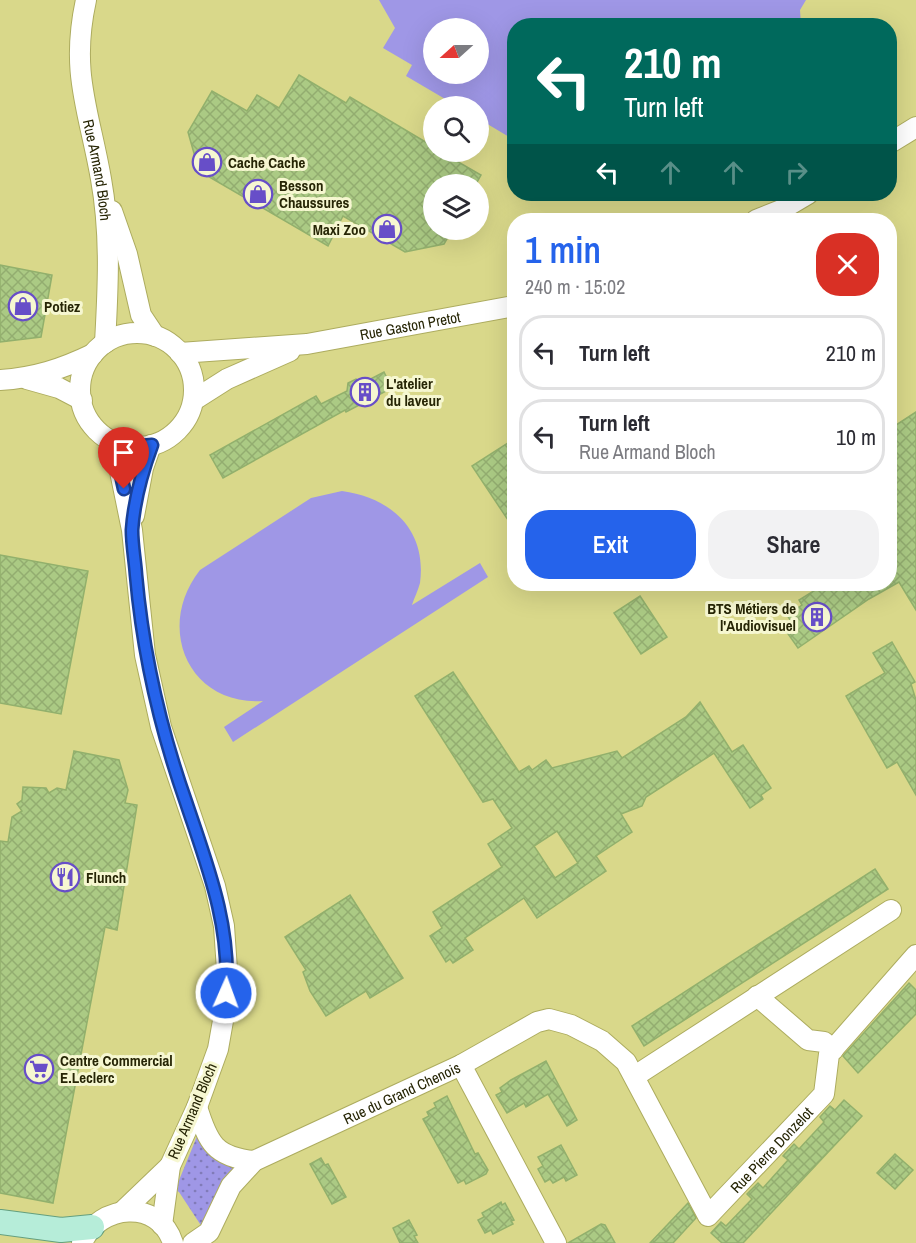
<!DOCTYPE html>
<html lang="en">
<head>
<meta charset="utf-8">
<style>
	body { margin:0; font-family:"Archivo Narrow",sans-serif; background:#f2f2f3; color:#2b2b33; height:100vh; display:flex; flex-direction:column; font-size:22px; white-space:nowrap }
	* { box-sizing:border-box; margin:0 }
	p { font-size:20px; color:#7c7c81 }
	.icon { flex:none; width:33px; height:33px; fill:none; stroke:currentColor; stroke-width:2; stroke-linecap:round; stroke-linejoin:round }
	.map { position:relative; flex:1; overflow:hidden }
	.details { position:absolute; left:507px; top:213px; width:390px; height:378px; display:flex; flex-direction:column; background:#fff; border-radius:24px; box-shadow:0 6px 24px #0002 }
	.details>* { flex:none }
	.top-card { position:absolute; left:507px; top:18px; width:390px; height:183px; border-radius:24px; box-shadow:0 6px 24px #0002; background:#00695c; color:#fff; overflow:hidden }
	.needle { width:39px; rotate:249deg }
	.buttons { position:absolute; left:423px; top:18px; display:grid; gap:12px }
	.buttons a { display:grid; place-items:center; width:66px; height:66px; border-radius:50%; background:#fff; box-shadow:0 6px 24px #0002; font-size:30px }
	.pin { position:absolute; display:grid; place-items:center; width:51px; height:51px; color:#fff; margin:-62px -26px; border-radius:50% 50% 50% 0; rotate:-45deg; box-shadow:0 0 6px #0007 }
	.pin .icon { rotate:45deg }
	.me { position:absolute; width:66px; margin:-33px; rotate:2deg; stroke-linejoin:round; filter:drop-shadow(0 0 4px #0008) }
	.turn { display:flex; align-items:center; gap:21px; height:126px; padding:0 18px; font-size:27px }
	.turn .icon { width:78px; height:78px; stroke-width:2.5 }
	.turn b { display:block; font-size:42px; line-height:51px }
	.lanes { display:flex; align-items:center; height:57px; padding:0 18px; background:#0003; justify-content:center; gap:30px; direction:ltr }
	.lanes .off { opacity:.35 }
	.round { display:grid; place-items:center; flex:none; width:63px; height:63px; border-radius:24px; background:#f2f2f3 }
	.head { display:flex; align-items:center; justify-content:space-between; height:102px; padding:0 18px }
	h1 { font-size:36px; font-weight:600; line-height:45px; color:#2563eb }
	.primary-button { display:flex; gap:12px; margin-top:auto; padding:12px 18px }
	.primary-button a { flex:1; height:69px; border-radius:24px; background:#2563eb; color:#fff; font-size:24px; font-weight:600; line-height:69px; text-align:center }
	.primary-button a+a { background:#f2f2f3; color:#2b2b33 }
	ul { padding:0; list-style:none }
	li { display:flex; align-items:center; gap:18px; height:75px; margin:0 12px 9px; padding:0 6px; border:3px solid #e1e1e2; border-radius:24px }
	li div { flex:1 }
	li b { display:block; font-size:22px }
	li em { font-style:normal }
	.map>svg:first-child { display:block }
</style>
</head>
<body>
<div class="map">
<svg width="916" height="1243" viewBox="0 0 916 1243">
	<defs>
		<pattern id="grass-dots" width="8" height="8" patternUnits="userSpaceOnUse" patternTransform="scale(1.5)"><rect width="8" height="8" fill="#9f97e6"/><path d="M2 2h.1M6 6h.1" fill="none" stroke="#817bb8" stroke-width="1.8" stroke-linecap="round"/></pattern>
		<pattern id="building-cross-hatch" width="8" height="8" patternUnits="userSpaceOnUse" patternTransform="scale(1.5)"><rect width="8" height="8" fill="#abca84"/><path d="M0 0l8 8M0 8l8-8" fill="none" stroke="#93ad70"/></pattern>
	</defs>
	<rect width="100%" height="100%" fill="#d9d88a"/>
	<polygon fill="url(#grass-dots)" points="198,1134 235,1167 216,1194 202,1227 179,1192 175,1190"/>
	<g fill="#9f97e6" fill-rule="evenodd">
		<path d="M379 0H806L800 10 801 25 514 26V140L479 119 478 106H457L406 76 412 65 383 48 395 28ZM434 28H478V74H434Z"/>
		<path d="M342 491C392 498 427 530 420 583 418 591 414 598 412 605L480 563 488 577 233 742 224 727 263 701C188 706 155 627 200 570L311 498Z"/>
	</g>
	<g fill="url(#building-cross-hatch)" stroke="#92b06c" stroke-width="1.5" fill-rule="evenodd">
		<polygon points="299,75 346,103 350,97 434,147 434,152 441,152 481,175 476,184 434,184 434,230 452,230 444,244 405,252 343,216 328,246 199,171 188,132 212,91 247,111 257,95 279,108"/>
		<polygon points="0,265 52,275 41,337 0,342"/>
		<polygon points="384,372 392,388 346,412 345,410 223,478 210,455 316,396 321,404 347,391 348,383 356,379 363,383"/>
		<polygon points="916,412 916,610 899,582 869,599 798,648 786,631 794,626 787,615 802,605 799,600 825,584 849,584 852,589 863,584 890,584 890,429"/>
		<polygon points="514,439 514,529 472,466"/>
		<polygon points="0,555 88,571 61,714 0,703"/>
		<polygon points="640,596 667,637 641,654 614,613"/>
		<polygon points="892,642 915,682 911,684 916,700 916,795 897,762 887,768 846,696 885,673 873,653"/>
		<path d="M453 672 519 772 529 766 532 770 546 760 552 768 617 751 622 758 686 717 700 702 732 752 743 745 771 788 761 795 763 799 750 808 714 753 646 797 642 806 621 814 632 832 596 856 606 871 537 918 524 898 465 938 473 950 453 963 450 959 446 962 430 936 442 928 433 912 502 867 488 844 512 828 493 799 483 802 415 696ZM557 831 578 863 555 878 534 846Z"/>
		<polygon points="74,751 119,760 128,790 125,803 137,805 117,930 105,927 53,1203 0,1193 0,841 8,842 12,817 22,811 17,804 22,800 23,787 46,788 49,793 57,788 66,790"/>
		<polygon points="875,869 888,889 644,1046 632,1026"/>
		<polygon points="350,895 403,978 370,998 366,991 326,1016 310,991 303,972 306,970 285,937"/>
		<polygon points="909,983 916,990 916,1014 858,1073 843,1056"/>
		<polygon points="546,1061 577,1120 567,1126 548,1094 526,1107 524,1103 507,1113 496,1095 502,1092 500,1088 511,1080"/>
		<polygon points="447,1096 475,1154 478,1153 488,1170 486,1174 466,1184 464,1180 458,1183 423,1119 429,1116 427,1112 436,1107 434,1103"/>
		<polygon points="844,1100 862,1116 743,1243 722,1243 711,1233 721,1222 726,1226 752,1199 747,1194 758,1183 763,1188 788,1160 783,1156 794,1144 799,1149 824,1122 820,1117 830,1106 835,1110"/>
		<polygon points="561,1145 577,1175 566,1181 564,1177 553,1183 550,1179 545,1182 538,1169 543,1166 538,1157"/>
		<polygon points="895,1154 913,1170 895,1189 877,1173"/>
		<polygon points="321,1158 325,1165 328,1164 346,1197 332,1204 310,1164"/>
		<polygon points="501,1202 502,1205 505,1203 514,1220 511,1221 513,1224 493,1234 491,1230 485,1233 478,1220 484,1217 482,1213"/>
		<polygon points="688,1203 696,1218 673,1243 650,1243"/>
		<polygon points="409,1220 417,1235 414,1236 418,1243 400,1243 393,1228"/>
		<polygon points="601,1224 605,1225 615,1243 568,1243"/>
	</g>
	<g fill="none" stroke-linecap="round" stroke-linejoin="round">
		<g stroke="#adac5f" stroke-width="22">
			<g id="minor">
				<path id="s1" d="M86 0C70 73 89 110 101 179 111 234 108 289 105 343"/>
				<polyline points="890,143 916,127"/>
				<polyline points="112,211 127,254 141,315 155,336"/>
				<polyline points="756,220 781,210 808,194"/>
				<circle cx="137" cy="390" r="57"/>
				<path id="s2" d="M180 353 307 344 514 306"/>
				<polyline points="27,379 59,388 82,400"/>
				<path d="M0 380C34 378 62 369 93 354"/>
				<polyline points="194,400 227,379 290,351"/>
				<polyline points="114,442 132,530 145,655 161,727 215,886 224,926 227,970 224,1015 218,1049 197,1107 170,1166 162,1225"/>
				<polyline points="134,516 143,468 151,445"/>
				<polyline points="757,996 808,1040 824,1042 833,1050"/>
				<polyline points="461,1065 556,1243"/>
				<polyline points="635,1076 891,910"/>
				<path d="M197 1107C208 1143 215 1157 254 1161"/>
				<polyline points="123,1211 170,1166"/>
				<path d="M82 1243C99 1204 159 1198 173 1243"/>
				<path id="s3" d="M193 1243 209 1232 231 1186 254 1161 461 1065 537 1022 549 1019 571 1025 602 1041 626 1062 708 1216 824 1094 829 1054 916 955"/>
			</g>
		</g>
		<g stroke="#649f7e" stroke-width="26">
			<polyline id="major" points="0,1222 61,1230 92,1227"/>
		</g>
		<use href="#minor" stroke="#fff" stroke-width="20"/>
		<use href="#major" stroke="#b6edd9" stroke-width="24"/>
	</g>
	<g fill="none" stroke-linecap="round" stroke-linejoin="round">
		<g stroke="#184099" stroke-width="15">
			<path id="route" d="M124 489 114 442 132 447 152 445C142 472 134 501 132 530 132 545 135 560 136 575 143 654 160 728 186 802 207 865 231 925 226 993"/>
		</g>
		<use href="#route" stroke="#2563eb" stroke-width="10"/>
	</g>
	<defs>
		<g id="shop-ring" transform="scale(1.5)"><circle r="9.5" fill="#f6f7d1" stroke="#674ec8" stroke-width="1.5"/><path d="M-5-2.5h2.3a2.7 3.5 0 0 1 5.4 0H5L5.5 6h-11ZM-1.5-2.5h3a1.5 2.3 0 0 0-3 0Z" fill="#674ec8"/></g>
		<g id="building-ring" transform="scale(1.5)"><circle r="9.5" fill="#f6f7d1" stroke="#674ec8" stroke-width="1.5"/><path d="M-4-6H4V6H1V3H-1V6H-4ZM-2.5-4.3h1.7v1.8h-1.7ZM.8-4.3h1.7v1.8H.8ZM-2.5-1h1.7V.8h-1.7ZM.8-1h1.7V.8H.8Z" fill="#674ec8"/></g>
		<g id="restaurant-ring" transform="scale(1.5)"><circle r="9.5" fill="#f6f7d1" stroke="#674ec8" stroke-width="1.5"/><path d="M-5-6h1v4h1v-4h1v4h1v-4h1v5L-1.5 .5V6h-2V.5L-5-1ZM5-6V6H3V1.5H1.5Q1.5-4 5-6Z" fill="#674ec8"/></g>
		<g id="supermarket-ring" transform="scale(1.5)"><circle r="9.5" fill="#f6f7d1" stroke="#674ec8" stroke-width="1.5"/><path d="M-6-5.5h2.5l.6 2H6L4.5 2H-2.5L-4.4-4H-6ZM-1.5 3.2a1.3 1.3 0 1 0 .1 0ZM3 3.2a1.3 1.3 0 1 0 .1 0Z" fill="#674ec8"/></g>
	</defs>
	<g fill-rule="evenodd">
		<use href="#shop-ring" x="207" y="162"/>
		<use href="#shop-ring" x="258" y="194"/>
		<use href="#shop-ring" x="387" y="229"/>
		<use href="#shop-ring" x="23" y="306"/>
		<use href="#building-ring" x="365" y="392"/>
		<use href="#building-ring" x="817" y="617"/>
		<use href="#restaurant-ring" x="65" y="877"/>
		<use href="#supermarket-ring" x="39" y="1069"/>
	</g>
	<g text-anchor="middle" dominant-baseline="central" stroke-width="6" stroke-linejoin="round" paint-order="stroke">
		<g font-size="15" font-weight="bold" fill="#262505" stroke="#f6f7d1" text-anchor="start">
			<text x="228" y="162">Cache Cache</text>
			<text x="279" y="185">Besson<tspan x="279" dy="17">Chaussures</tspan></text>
			<text x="366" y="229" text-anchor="end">Maxi Zoo</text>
			<text x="44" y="306">Potiez</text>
			<text x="386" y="383">L'atelier<tspan x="386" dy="17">du laveur</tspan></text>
			<text x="796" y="608" text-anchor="end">BTS Métiers de<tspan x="796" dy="17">l'Audiovisuel</tspan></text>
			<text x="86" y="877">Flunch</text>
			<text x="60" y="1060">Centre Commercial<tspan x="60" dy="17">E.Leclerc</tspan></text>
		</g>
		<g font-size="15" fill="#262505" stroke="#f6f7d1">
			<text stroke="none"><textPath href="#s1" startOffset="172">Rue Armand Bloch</textPath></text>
			<text stroke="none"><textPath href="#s2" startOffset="232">Rue Gaston Pretot</textPath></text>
			<text stroke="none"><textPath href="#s3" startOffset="267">Rue du Grand Chenois</textPath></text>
			<text transform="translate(192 1111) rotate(-67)">Rue Armand Bloch</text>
			<text stroke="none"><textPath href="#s3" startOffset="788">Rue Pierre Donzelot</textPath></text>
		</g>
	</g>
</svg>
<div class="buttons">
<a><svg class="needle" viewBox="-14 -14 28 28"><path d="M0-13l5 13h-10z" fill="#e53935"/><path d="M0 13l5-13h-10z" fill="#7c7c81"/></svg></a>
<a><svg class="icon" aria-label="search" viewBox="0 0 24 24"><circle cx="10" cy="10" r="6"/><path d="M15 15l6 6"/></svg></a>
<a><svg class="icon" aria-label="layers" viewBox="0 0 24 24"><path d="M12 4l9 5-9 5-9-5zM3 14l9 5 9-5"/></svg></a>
</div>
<div class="pin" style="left:124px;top:489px;background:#d93025"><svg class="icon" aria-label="arrive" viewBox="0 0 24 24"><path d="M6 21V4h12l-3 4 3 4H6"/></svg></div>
<svg class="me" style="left:226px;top:993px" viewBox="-20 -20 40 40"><circle r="17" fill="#2563eb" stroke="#fff" stroke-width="3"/><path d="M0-11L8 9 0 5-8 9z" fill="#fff"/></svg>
<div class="top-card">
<div class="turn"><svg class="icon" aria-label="left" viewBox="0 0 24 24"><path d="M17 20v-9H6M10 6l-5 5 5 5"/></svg><div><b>210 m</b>Turn left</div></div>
<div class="lanes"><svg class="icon" aria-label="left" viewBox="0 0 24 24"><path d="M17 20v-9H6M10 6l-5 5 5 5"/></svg><svg class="icon off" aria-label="ahead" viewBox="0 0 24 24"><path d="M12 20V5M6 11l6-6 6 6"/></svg><svg class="icon off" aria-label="ahead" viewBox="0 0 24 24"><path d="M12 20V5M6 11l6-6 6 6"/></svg><svg class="icon off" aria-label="right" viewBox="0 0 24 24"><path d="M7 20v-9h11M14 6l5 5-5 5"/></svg></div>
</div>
<section class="details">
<div class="head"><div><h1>1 min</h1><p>240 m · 15:02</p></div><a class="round" style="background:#d93025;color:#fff"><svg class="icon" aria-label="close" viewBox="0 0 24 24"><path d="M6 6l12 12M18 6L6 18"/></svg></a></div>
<ul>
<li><svg class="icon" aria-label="left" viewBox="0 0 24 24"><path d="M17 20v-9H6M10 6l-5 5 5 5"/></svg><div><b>Turn left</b></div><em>210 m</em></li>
<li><svg class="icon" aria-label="left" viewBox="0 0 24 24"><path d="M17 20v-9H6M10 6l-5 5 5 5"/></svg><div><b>Turn left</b><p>Rue Armand Bloch</p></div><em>10 m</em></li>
</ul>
<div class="primary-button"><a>Exit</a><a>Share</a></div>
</section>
</div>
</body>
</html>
